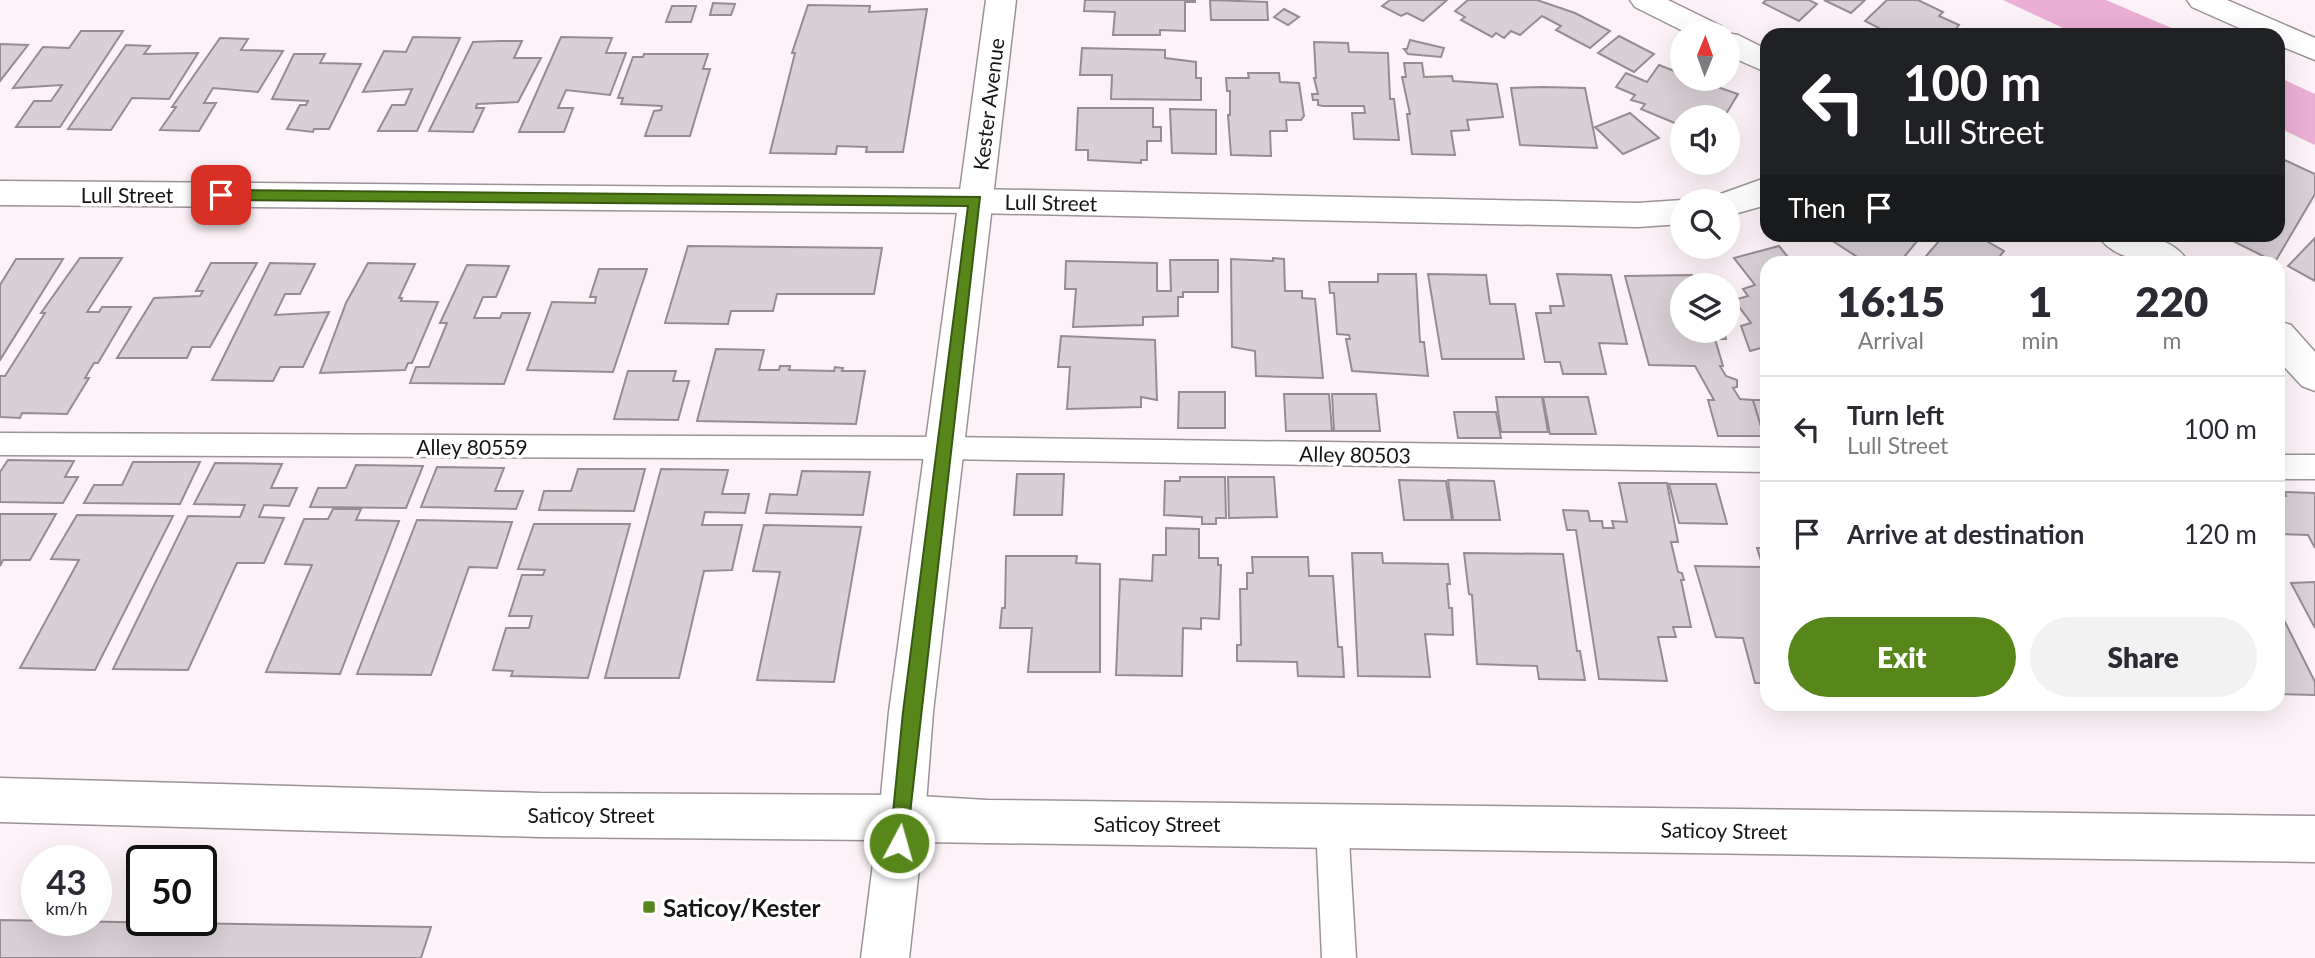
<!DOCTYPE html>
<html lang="en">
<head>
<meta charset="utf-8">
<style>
	body { margin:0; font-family:Lato,sans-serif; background:#f2f2f3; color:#2b2b33; height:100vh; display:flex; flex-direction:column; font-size:26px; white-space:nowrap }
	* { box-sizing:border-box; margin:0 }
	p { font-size:23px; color:#7c7c81 }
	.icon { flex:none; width:38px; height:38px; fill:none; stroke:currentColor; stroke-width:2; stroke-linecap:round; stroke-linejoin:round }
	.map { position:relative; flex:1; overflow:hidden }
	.drawer { position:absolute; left:1760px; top:256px; width:525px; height:455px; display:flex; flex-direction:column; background:#fff; border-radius:21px; box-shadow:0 7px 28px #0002 }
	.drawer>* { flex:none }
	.banner { position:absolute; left:1760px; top:28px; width:525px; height:214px; border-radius:21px; box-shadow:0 7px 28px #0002; background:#202124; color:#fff; overflow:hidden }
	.needle { width:46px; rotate:1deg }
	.controls { position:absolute; left:1670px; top:21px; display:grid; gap:14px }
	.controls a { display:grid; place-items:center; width:70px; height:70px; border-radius:50%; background:#fff; box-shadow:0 7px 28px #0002; font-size:35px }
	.speed { position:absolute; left:21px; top:845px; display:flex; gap:14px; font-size:35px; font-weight:700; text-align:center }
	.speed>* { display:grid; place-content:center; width:91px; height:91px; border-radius:50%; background:#fff; box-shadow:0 7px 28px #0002; line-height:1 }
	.speed small { font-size:18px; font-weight:400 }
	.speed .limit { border:4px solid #111; border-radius:10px; background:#fff; color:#111 }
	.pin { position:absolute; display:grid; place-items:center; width:60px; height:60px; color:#fff; margin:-30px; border-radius:14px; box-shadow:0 4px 10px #0006 }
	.me { position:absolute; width:77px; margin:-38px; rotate:6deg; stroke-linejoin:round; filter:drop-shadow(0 0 5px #0008) }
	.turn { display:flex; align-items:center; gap:24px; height:147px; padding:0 28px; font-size:32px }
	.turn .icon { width:91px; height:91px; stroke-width:2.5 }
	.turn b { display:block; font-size:49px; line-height:60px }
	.then { display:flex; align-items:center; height:66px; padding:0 28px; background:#0003; gap:14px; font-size:26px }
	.eta { display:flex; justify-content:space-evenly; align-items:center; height:119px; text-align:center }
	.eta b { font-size:42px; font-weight:800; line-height:49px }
	.primary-button { display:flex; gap:14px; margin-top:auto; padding:14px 28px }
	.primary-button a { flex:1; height:80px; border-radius:42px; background:#57871b; color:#fff; font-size:28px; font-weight:800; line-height:80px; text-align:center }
	.primary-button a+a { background:#f2f2f3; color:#2b2b33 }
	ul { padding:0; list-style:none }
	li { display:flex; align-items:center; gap:21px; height:105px; padding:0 28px; border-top:2px solid #e1e1e2 }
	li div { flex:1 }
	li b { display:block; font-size:26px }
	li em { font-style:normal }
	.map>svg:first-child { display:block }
</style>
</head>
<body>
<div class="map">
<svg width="2315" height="958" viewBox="0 0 2315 958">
	<rect width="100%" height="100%" fill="#fcf2f7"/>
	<g fill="#ebafd5">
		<polygon points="2003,0 2106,0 2188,35 2078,35"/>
		<polygon points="2278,77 2315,94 2315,145 2279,128"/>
	</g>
	<g fill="#d9d0d6" stroke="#968d92" stroke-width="2">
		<polygon points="1085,0 1195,0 1195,2 1185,2 1185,31 1160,30 1160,35 1113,35 1115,12 1084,11"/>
		<polygon points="1210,0 1267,2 1268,20 1211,20"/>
		<polygon points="1390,0 1447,0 1423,21 1407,13 1401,16 1382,6"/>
		<polygon points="1468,0 1537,0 1575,13 1610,31 1590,48 1556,30 1561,26 1542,16 1520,35 1511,31 1504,38 1496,33 1492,37 1461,20 1465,17 1455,11"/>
		<polygon points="1766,0 1809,0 1817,4 1799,21 1763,3"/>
		<polygon points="1824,0 1865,0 1851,13"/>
		<polygon points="1887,0 1918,0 1943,12 1939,16 1959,25 1951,35 1874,35 1879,28 1865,21"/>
		<polygon points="713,3 735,4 731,15 710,15"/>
		<polygon points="808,5 870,6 869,12 927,9 903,152 866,152 867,147 837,146 836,154 770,153 795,53 792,53"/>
		<polygon points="672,6 696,6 691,22 666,22"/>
		<polygon points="1284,9 1299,17 1288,25 1274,17"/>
		<polygon points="81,31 123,31 60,127 16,127 34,101 51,101 62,85 13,88 43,47 69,48"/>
		<polygon points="1619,36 1654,54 1634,72 1598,53"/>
		<polygon points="413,37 460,38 417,131 378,131 392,105 405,105 412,89 363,92 384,51 406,52"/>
		<polygon points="561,37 612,38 606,53 626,53 610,95 566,90 558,108 573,108 564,132 519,132"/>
		<polygon points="220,38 248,39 241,50 283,51 258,92 213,88 204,103 216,103 199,131 160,130 176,107 172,107"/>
		<polygon points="1410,40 1444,48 1441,57 1408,54 1404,49 1407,49"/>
		<polygon points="500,41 522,41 514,58 541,58 518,102 477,104 476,108 484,108 473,132 429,131 473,42"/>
		<polygon points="1314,42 1348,43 1349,52 1388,53 1390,99 1394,99 1399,140 1354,139 1352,113 1365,113 1364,106 1323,106 1318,105 1318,100 1313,100 1312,94 1318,94 1314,78 1316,78"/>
		<polygon points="0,44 28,45 0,81"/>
		<polygon points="126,45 150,46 144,54 198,53 169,99 132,98 111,130 68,129"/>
		<polygon points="1082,48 1165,50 1165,58 1196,62 1196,78 1201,78 1201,100 1111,99 1112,75 1080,75"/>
		<polygon points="294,54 325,54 320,63 361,64 329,129 314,129 313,132 287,129 300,105 306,105 308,101 272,99"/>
		<polygon points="644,54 708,54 703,69 710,69 690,136 645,136 654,111 661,110 662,106 621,104 623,98 618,98 633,57 643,57"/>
		<polygon points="1404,63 1422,63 1424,77 1452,76 1453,81 1497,84 1503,117 1467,120 1469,130 1451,131 1455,155 1412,154 1407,114 1410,114 1402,77 1406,77"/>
		<polygon points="1659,65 1682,74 1682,79 1694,79 1738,94 1726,114 1715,110 1710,117 1682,117 1682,126 1641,109 1645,104 1631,100 1635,95 1616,87 1626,73 1647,82"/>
		<polygon points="1248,73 1279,73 1280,82 1299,83 1304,116 1301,120 1286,120 1287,131 1270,131 1271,156 1231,155 1228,115 1230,115 1230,91 1227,91 1226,78 1249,78"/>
		<polygon points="1543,87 1585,88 1597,148 1520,145 1511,88"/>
		<polygon points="1078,108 1153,108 1153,127 1161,127 1161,141 1147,141 1147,160 1141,160 1141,163 1088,160 1088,150 1076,150"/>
		<polygon points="1170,109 1216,110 1216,154 1172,153"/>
		<polygon points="1630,113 1659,138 1623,154 1595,127"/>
		<polygon points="2278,157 2315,174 2315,194 2275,262 2219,234 2278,234"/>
		<polygon points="1831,234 1923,234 1900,262 1892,260 1890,262 1865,262 1828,238"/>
		<polygon points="1945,234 1974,234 2004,251 1995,262 1921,262"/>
		<polygon points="2315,238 2315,281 2288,266"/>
		<polygon points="688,246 882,248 874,294 777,294 773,311 731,311 728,324 665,323"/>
		<polygon points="1779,246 1792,262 1768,262 1768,346 1750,351 1741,326 1751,323 1734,300 1748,296 1743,289 1755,285 1734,258"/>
		<polygon points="80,258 122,258 87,312 99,312 102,307 131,307 98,363 94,363 85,378 89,378 67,414 22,413 20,418 0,417 0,376 5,376 45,313 41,313"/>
		<polygon points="1273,258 1284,259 1285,291 1302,291 1302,298 1315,299 1323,378 1256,376 1255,351 1232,347 1231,259 1273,261"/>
		<polygon points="16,259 63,259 0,360 0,285"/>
		<polygon points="1170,260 1218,260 1218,292 1183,292 1183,297 1178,297 1178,316 1143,317 1143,325 1073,327 1076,289 1065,289 1066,261 1157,263 1157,291 1171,291"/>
		<polygon points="211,263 257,263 210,347 192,347 187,358 117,358 154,298 200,296 203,291 196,291"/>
		<polygon points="270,263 315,264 300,294 285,294 275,315 329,312 303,367 280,367 273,381 212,380"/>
		<polygon points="368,263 415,264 399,298 402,298 401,301 438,302 412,363 408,363 405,370 320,373 346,303"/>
		<polygon points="467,265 509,266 496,297 483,297 474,318 500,318 502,313 530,313 504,384 410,383 416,367 429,367 447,323 440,323"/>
		<polygon points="599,269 647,269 613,372 527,370 552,302 595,303 596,297 590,297"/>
		<polygon points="1378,274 1416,274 1420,342 1424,342 1428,376 1352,371 1346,339 1350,339 1349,335 1337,334 1334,293 1330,293 1329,282 1378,282"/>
		<polygon points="1428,274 1486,275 1490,304 1515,304 1524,359 1442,359"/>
		<polygon points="1557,274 1611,275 1627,344 1599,343 1606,374 1563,374 1560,362 1545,362 1536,313 1551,313 1550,306 1564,306"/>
		<polygon points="1692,275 1695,285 1682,285 1682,331 1724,331 1726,339 1715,339 1723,366 1720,366 1726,376 1737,380 1737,387 1733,388 1740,399 1753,400 1764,436 1718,436 1708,400 1714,400 1695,366 1649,365 1625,276"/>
		<polygon points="1061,336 1155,340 1157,400 1141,397 1141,407 1067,409 1070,367 1058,367"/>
		<polygon points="716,349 764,350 759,370 779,370 780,366 790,366 789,370 834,371 835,367 843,368 842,371 865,371 856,424 697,421"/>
		<polygon points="628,371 676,371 673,381 689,381 678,420 614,419"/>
		<polygon points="1179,392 1225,392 1225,428 1178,428"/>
		<polygon points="1284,394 1329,394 1332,431 1286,431"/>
		<polygon points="1332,394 1376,394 1380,431 1334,431"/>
		<polygon points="1496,397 1542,397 1548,432 1501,432"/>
		<polygon points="1543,397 1588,397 1596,434 1550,434"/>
		<polygon points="1753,400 1768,400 1768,436 1764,436"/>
		<polygon points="1454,412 1496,412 1501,438 1458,438"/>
		<polygon points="8,460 74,461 65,477 78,477 63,503 0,502 0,472"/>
		<polygon points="133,462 200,462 180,504 84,503 94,485 122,485"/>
		<polygon points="215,463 282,464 271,488 297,488 289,506 264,505 259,517 284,518 264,563 237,563 188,670 113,669 188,516 240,517 245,505 194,504"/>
		<polygon points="356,465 423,466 406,508 310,507 318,488 346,488"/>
		<polygon points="437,467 504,468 495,491 523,491 516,509 421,507"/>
		<polygon points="578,469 645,469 634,511 539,510 544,491 571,491"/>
		<polygon points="661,469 728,470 722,494 749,494 745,513 705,512 702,525 742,525 732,570 704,571 679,678 605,678"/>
		<polygon points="802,471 870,472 863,515 766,513 770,494 797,495"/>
		<polygon points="1017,474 1064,474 1062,515 1014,515"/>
		<polygon points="1180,477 1225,477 1226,518 1216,518 1216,524 1202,524 1202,517 1164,515 1165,481 1180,481"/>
		<polygon points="1228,477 1274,477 1277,517 1229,518"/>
		<polygon points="1399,480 1446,481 1452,520 1404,520"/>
		<polygon points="1448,480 1494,481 1500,520 1453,520"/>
		<polygon points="1619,483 1667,483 1678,542 1671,542 1678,572 1682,573 1684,580 1681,580 1691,627 1673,627 1676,637 1658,637 1667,681 1599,679 1576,530 1567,530 1563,510 1588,511 1590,521 1602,521 1603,528 1614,528 1612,521 1627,522"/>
		<polygon points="1669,484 1716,484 1727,524 1679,523"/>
		<polygon points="2284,492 2315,493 2315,548 2308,535 2278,534 2278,496 2286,496"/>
		<polygon points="333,509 361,509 356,520 399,521 340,674 266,672 312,565 285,564 304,519 328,519"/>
		<polygon points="0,514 56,514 30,560 3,560 0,566"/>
		<polygon points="77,515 173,516 95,670 20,668 79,560 51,559"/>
		<polygon points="417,520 512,522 497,568 469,567 431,675 357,674"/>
		<polygon points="534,524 630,524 588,678 511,676 513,671 493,670 506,628 529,628 532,616 509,616 522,575 543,575 545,570 518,569"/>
		<polygon points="764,525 861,527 834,682 757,680 780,572 753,571"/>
		<polygon points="1166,528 1199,529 1199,558 1218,558 1218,565 1221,565 1219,619 1201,618 1201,629 1183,628 1182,676 1116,675 1120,579 1152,581 1153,555 1166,555"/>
		<polygon points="1757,548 1768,548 1768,683 1755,683 1743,638 1716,637 1695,566 1763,567"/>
		<polygon points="1352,553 1382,553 1383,563 1448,564 1450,584 1447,584 1449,608 1452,608 1453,635 1425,634 1430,677 1358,676"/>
		<polygon points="1464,553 1563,554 1577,651 1580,651 1585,680 1539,679 1537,666 1477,664 1472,595 1469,594"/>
		<polygon points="1006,556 1077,556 1076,563 1100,564 1100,672 1028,672 1032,628 1000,628 1002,608 1005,608"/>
		<polygon points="1252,557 1308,557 1309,576 1333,576 1338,647 1342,647 1344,677 1298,676 1297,662 1237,661 1237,645 1241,645 1240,589 1247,589 1247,573 1253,573"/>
		<polygon points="2315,582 2315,628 2291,583"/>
		<polygon points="2278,608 2315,682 2315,695 2278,694"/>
		<polygon points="0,920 431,927 421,958 0,958"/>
	</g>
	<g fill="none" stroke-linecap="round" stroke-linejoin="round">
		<g stroke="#9c9399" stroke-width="3">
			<g id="service">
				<polygon points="0,433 943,437 1768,448 1768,472 943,459 0,455"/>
				<rect x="2278" y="455" width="37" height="24"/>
				<polygon points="1332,808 1344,813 1348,824 1356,958 1322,958 1316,824 1320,813"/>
			</g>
		</g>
		<g stroke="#9c9399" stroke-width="3">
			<g id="minor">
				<polygon points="1630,0 1668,0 1721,26 1725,33 1738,35 1768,50 1768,73 1727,55 1727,33 1687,33 1635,7"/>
				<polygon points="2187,0 2227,0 2315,38 2315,60 2278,45 2278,35 2255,35 2192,7"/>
				<polygon points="1768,177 1768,204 1763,206 1727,216 1727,201 1712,201 1715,196"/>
				<polygon points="0,181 976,189 1638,203 1682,200 1686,201 1682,201 1682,224 1638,227 976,213 0,205"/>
				<path d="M2097 234C2127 234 2171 232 2188 262 2160 265 2114 263 2097 234Z"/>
				<polygon points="2278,321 2291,325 2315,352 2315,391 2302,386 2278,360"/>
			</g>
		</g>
		<g stroke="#9c9399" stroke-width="3">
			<polygon id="tertiary" points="986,0 1016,0 933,712 925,817 918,833 902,839 886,833 879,817 889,712"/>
		</g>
		<g stroke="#9c9399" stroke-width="3">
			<polygon id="secondary" points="0,778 540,793 902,795 987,800 2315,816 2315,862 922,842 909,958 861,958 876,840 540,837 0,822"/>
		</g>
		<use href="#service" fill="#fff" fill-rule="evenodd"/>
		<use href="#minor" fill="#fff" fill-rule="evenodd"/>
		<use href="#tertiary" fill="#fff" fill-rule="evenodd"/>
		<use href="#secondary" fill="#fff" fill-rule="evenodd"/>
	</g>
	<polygon fill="#57871b" stroke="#395812" stroke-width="2" points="221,190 980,197 906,849 899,852 893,849 890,843 903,712 968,206 221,200 214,195"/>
	<rect fill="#57871b" stroke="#fff" stroke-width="2.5" x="642" y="900" width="14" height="14" rx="3.5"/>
	<g text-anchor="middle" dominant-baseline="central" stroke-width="7" stroke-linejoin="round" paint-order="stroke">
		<g font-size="21" fill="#181517" stroke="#fff">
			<text transform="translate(988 104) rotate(-83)">Kester Avenue</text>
			<text x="127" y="194">Lull Street</text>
			<text transform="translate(1051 202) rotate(1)">Lull Street</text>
			<text x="472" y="446">Alley 80559</text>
			<text transform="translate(1355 454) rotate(1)">Alley 80503</text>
			<text x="591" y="814">Saticoy Street</text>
			<text x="1157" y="823">Saticoy Street</text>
			<text transform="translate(1724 830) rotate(1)">Saticoy Street</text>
		</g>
		<g font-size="24" font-weight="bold" fill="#181517" stroke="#fff" text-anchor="start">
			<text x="663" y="907">Saticoy/Kester</text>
		</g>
	</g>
</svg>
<div class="controls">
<a><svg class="needle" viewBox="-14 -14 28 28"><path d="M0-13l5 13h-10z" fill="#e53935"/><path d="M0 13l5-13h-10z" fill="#7c7c81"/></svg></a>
<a><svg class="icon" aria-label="sound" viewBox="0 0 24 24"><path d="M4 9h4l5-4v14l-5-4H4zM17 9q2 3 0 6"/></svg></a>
<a><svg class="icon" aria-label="search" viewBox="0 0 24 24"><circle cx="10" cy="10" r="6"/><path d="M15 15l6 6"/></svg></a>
<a><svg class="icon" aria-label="layers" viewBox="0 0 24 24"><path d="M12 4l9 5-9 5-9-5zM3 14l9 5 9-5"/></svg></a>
</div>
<div class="speed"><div>43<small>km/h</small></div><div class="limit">50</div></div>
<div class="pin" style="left:221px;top:195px;background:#d93025"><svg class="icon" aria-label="arrive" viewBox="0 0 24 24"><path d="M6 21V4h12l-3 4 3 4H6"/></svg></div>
<svg class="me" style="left:899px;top:843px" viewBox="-20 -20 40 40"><circle r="17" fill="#57871b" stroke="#fff" stroke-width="3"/><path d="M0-11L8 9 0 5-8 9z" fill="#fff"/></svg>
<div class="banner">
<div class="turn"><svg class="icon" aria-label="left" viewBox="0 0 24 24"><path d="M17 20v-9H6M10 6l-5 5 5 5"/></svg><div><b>100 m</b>Lull Street</div></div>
<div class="then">Then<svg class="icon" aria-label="arrive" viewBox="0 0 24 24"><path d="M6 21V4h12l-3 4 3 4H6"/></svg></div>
</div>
<section class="drawer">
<div class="eta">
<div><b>16:15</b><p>Arrival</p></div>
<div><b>1</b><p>min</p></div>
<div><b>220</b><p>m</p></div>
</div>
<ul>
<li><svg class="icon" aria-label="left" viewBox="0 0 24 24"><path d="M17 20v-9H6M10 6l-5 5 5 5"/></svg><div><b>Turn left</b><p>Lull Street</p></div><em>100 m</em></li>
<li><svg class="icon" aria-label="arrive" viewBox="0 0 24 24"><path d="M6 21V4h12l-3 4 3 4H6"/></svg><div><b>Arrive at destination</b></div><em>120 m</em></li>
</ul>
<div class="primary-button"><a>Exit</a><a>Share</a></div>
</section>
</div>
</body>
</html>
